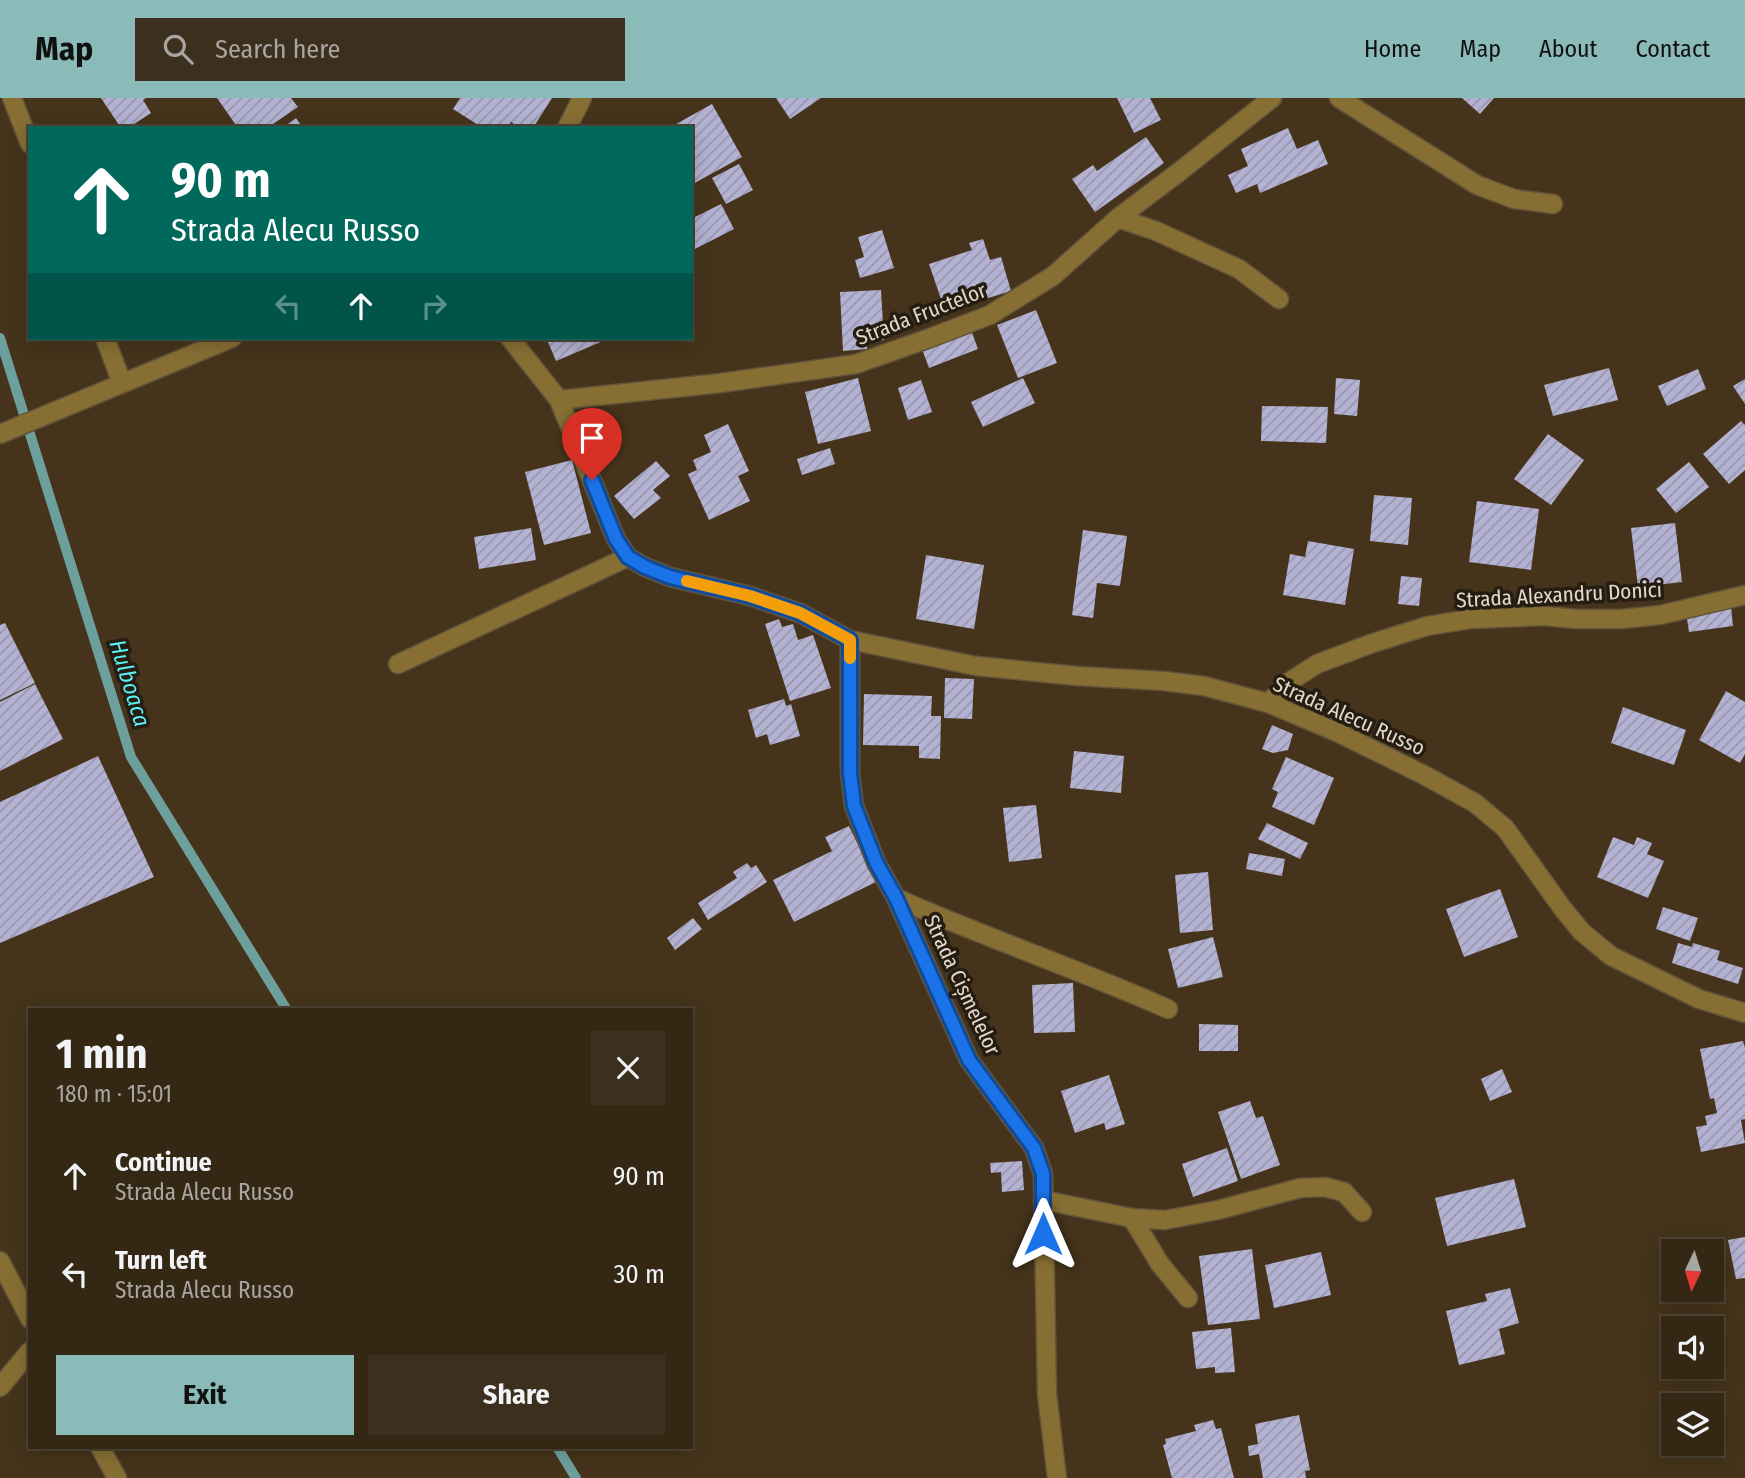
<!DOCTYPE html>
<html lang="en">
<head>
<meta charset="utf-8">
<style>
	body { margin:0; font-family:"Fira Sans Condensed",sans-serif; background:#3c2f1d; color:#f1f3f6; height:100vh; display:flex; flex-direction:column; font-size:26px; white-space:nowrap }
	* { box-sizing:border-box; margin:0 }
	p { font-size:23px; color:#a9a5a0 }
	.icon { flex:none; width:38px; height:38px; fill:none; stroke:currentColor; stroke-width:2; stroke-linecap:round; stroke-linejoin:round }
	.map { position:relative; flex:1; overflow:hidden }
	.sheet { position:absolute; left:28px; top:910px; width:665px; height:441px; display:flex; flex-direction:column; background:#342714; border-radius:0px; box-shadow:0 4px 18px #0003,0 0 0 2px #4e4434 }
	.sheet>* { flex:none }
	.hud { position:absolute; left:28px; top:28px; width:665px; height:214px; border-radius:0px; box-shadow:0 4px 18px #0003,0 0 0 2px #4e4434; background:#00695c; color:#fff; overflow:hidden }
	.needle { width:46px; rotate:184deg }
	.buttons { position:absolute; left:1661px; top:1141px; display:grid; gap:14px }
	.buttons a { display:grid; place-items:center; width:63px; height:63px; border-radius:0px; background:#342714; box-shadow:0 4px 18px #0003,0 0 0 2px #4e4434; font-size:35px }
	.pin { position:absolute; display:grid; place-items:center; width:60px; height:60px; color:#fff; margin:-72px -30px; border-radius:50% 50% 50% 0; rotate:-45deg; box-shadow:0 0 7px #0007 }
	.pin .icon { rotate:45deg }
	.me { position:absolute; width:77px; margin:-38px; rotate:0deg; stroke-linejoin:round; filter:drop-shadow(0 0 5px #0008) }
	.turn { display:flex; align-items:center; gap:24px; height:147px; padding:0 28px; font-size:32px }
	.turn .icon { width:91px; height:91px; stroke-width:2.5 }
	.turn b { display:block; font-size:49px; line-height:60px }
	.lanes { display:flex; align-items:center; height:66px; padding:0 28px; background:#0003; justify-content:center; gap:35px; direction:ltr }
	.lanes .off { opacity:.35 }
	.round { display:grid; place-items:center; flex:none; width:74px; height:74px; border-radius:0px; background:#3c2f1d }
	.overview { display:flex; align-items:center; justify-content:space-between; height:119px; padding:0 28px }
	h1 { font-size:42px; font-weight:700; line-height:52px }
	.cta { display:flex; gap:14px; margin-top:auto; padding:14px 28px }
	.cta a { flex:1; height:80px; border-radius:0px; background:#8bbbb9; color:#111; font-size:28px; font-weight:700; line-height:80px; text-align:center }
	.cta a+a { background:#3c2f1d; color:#f1f3f6 }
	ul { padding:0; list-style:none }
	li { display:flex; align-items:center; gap:21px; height:98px; padding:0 28px }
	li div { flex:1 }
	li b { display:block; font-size:26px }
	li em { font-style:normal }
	header { display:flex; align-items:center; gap:42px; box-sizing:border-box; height:98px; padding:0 35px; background:#8bbbb9; color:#111 }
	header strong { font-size:33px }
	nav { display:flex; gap:38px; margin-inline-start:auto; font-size:24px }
	.search { width:490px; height:63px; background:#3c2f1d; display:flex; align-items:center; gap:18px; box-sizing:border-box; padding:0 24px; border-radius:0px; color:#a9a5a0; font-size:26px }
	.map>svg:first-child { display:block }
</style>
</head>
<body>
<header>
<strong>Map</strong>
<div class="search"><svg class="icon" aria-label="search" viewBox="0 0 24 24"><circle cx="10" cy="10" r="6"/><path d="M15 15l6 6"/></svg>Search here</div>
<nav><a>Home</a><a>Map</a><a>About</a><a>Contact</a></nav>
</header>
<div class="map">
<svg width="1745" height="1380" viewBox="0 0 1745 1380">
	<defs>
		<pattern id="building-hatch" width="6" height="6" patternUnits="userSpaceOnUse" patternTransform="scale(1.75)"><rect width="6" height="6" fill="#b4b2d2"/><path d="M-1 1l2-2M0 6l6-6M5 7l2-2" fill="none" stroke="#9896ad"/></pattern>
	</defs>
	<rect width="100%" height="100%" fill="#45341b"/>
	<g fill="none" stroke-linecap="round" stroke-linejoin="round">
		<g stroke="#6da09d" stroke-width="10">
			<polyline points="0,240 131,659 287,912"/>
			<polyline points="557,1349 576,1380"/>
		</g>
	</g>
	<g fill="url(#building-hatch)">
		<polygon points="101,0 146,0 143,2 151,15 128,30 121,30"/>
		<polygon points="217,0 291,0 298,9 267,30 238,30"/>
		<polygon points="460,0 552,0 533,30 520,30 511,24 508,30 483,30 453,11"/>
		<polygon points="776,0 821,0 790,21"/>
		<polygon points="1117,0 1150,0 1161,22 1134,35"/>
		<polygon points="1462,0 1494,0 1480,16"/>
		<polygon points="712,6 742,59 691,87 691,30 669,30"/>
		<polygon points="296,20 303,30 282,30"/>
		<polygon points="1288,30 1297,51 1318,42 1328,66 1260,95 1257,86 1236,95 1228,77 1248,68 1241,51"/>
		<polygon points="1146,39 1164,65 1095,114 1072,81 1093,67 1097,73"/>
		<polygon points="739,66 753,92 726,106 712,80"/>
		<polygon points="721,106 734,131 691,153 691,121"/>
		<polygon points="882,132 894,170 860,180 855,162 864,159 858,139"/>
		<polygon points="983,141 990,162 1001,159 1011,193 972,205 970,199 943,207 929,166 972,152 969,145"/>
		<polygon points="881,192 884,242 867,243 867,251 843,253 840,194"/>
		<polygon points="1036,212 1057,265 1018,280 997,227"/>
		<polygon points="971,232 978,251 929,270 922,251"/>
		<polygon points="558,240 601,240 603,243 556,263 548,244"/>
		<polygon points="1609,270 1618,302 1553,318 1544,287"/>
		<polygon points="1698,271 1706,291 1667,308 1658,288"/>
		<polygon points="858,280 871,333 818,346 805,294"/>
		<polygon points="1023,280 1035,305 983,329 971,304"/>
		<polygon points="1336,280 1360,282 1357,318 1334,316"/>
		<polygon points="1745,281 1745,306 1733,288"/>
		<polygon points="921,282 932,314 908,322 898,290"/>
		<polygon points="1262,308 1328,309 1326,345 1261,343"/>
		<polygon points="1741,323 1745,327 1745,372 1729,386 1703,356"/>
		<polygon points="728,326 749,373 738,378 750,403 709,422 688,376 697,372 693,362 711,354 704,337"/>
		<polygon points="1548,336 1584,362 1551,407 1514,381"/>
		<polygon points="830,350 835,366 802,377 797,361"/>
		<polygon points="572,362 591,435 544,447 525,374"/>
		<polygon points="656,363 670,378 653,392 661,400 634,421 614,398"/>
		<polygon points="1689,364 1709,389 1676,415 1656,391"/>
		<polygon points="1374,397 1412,400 1408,447 1370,443"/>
		<polygon points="1477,403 1539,411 1531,472 1469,464"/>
		<polygon points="1675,425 1682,484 1638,489 1631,430"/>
		<polygon points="531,430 536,462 479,471 474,439"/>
		<polygon points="1083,432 1127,438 1120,488 1097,485 1093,520 1072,517"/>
		<polygon points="1308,443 1354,451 1345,507 1283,497 1290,456 1305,459"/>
		<polygon points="926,457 984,467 974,531 916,521"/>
		<polygon points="1401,478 1422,480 1419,508 1398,506"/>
		<polygon points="1731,508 1733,528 1689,534 1686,514"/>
		<polygon points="779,521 782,529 793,526 798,542 813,537 831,590 790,603 765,526"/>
		<polygon points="5,525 35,585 0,602 0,527"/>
		<polygon points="945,580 974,581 972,621 944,620"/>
		<polygon points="35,586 63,641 0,673 0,604"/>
		<polygon points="1726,593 1745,604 1745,656 1740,665 1699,642"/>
		<polygon points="864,596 932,598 931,618 941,618 940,661 919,660 919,648 863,647"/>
		<polygon points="784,601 786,608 791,606 800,638 770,647 767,636 756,640 748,612"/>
		<polygon points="1623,609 1686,632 1674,667 1611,645"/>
		<polygon points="1272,627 1293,636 1288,652 1273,655 1262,651"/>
		<polygon points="1074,653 1124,658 1121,695 1070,690"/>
		<polygon points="98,658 154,779 0,845 0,704"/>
		<polygon points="1286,659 1334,680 1314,727 1272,709 1278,694 1272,691"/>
		<polygon points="1036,707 1042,760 1009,764 1003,710"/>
		<polygon points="1267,725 1308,745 1300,761 1258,741"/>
		<polygon points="849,728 876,784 794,824 773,782 832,753 825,739"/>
		<polygon points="1613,739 1634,747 1637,739 1652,745 1647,756 1664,763 1648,800 1597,779"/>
		<polygon points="1249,755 1285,761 1282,778 1246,771"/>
		<polygon points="747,765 751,770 756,767 767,784 708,822 698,805 737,780 733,774"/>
		<polygon points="1208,774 1213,832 1180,835 1175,777"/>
		<polygon points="1500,791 1518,839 1464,859 1446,811"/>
		<polygon points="1663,809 1698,820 1690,843 1656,831"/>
		<polygon points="693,820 702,831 675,852 667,840"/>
		<polygon points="1213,839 1223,879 1178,890 1168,851"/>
		<polygon points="1678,845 1692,849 1693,845 1720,853 1717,862 1743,870 1738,886 1672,865"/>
		<polygon points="1073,885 1075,934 1034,935 1032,887"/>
		<polygon points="1199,926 1238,927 1238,953 1199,953"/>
		<polygon points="1743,943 1745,950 1745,1021 1741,1022 1745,1045 1701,1054 1696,1029 1707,1027 1705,1018 1717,1015 1714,1000 1710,1001 1700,951"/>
		<polygon points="1502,971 1512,994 1490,1003 1481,981"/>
		<polygon points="1109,977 1125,1026 1106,1032 1104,1025 1075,1035 1061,993"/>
		<polygon points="1250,1003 1256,1020 1263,1018 1280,1067 1241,1081 1218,1014"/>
		<polygon points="1227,1050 1238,1083 1193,1099 1182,1066"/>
		<polygon points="1022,1063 1024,1092 1002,1094 1001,1074 991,1075 990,1065"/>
		<polygon points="1514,1081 1526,1129 1447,1148 1435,1100"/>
		<polygon points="1745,1139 1745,1180 1736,1181 1728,1142"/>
		<polygon points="1252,1151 1260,1221 1208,1227 1199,1158"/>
		<polygon points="1321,1154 1331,1197 1274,1210 1265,1167"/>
		<polygon points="1510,1190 1519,1225 1499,1231 1505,1256 1459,1267 1446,1213 1487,1203 1485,1196"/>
		<polygon points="1231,1230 1235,1274 1215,1275 1215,1269 1196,1271 1192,1234"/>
		<polygon points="1299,1317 1310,1372 1305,1373 1306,1380 1263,1380 1259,1356 1249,1358 1248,1348 1258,1346 1255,1326"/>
		<polygon points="1213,1322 1216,1331 1221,1330 1234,1380 1172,1380 1163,1347 1166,1346 1165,1341 1196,1333 1194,1327"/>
	</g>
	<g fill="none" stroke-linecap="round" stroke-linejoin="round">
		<g stroke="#61523a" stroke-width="21">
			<g id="minor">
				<polyline points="12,0 30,46"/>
				<polyline points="1339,0 1477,87 1514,101 1553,106"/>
				<polyline points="567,30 582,0"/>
				<polyline points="1118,120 1156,133 1239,171 1279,201"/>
				<polyline points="105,240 122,285"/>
				<polyline points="510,240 559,302 616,441 628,459 645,469 670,479 750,498 800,515 850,542 976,568 1077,578 1164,583 1204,588 1268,605 1339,635 1426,678 1475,705 1505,730 1563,811 1582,834 1611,858 1699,901 1745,915"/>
				<polyline points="559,302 721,285 856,266 930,240 990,217 1053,178 1118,120 1179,74 1272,0"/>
				<polyline points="0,336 232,240"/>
				<polyline points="850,542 850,675 854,708 876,764 896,800 969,962 1034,1050 1043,1076 1047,1296 1057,1380"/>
				<polyline points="398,566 628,459"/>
				<polyline points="1268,605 1289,584 1317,566 1370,546 1427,528 1471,521 1544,518 1577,521 1621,521 1660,517 1745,497"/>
				<path d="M896 800C986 840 1078 871 1168 911"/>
				<polyline points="1043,1102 1132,1120 1165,1122 1218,1112 1300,1090 1325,1089 1344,1094 1362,1114"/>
				<polyline points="1132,1120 1160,1166 1188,1200"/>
				<polyline points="0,1163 30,1221"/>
				<polyline points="0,1289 30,1253"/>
				<polyline points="100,1349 117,1380"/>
			</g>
		</g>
		<use href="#minor" stroke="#876f33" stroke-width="18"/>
	</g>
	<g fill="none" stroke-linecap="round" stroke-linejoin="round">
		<g stroke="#114b97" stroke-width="18">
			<polyline id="route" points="592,382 616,441 628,459 645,469 670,479 750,498 800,515 850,542 850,675 854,708 876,764 896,800 969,962 1034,1050 1043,1076 1043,1136"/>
		</g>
		<use href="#route" stroke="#1a73e8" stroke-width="12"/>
		<polyline stroke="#f59e0b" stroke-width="12" points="687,483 750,498 800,515 850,542 850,560"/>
	</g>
	<g text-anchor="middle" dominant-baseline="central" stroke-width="7" stroke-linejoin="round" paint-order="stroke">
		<g font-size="21" fill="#e3d8ca" stroke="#251d12">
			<text transform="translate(921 216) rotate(-21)">Strada Fructelor</text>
			<text transform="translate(1559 497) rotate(-3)">Strada Alexandru Donici</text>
			<text transform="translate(1349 618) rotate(24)">Strada Alecu Russo</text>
			<text transform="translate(962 887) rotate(65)">Strada Cișmelelor</text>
		</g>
		<g font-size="23" font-style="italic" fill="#5bf1f5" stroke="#251d12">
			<text transform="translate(130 585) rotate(73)">Hulboaca</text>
		</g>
	</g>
</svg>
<div class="buttons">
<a><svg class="needle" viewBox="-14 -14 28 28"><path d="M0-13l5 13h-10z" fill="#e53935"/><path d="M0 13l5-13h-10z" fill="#a9a5a0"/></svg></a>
<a><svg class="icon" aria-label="sound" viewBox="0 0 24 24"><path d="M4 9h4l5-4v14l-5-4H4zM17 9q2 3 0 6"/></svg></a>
<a><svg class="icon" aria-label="layers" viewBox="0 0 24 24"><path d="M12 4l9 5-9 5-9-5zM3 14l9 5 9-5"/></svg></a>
</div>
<div class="pin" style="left:592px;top:382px;background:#d93025"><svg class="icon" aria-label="arrive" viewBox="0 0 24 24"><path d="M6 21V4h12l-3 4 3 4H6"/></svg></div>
<svg class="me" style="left:1043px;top:1136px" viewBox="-20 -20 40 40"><path d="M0-17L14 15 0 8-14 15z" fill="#1a73e8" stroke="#fff" stroke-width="4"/></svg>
<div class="hud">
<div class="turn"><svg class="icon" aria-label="ahead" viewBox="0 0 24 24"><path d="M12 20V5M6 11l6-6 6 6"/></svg><div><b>90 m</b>Strada Alecu Russo</div></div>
<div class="lanes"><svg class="icon off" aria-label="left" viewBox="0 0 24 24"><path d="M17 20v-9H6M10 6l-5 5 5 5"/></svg><svg class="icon" aria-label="ahead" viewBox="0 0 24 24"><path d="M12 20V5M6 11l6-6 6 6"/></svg><svg class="icon off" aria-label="right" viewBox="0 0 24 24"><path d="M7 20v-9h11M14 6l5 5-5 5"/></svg></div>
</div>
<section class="sheet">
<div class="overview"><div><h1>1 min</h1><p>180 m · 15:01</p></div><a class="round"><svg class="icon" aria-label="close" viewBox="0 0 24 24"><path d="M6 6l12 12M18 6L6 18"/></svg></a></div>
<ul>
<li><svg class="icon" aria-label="ahead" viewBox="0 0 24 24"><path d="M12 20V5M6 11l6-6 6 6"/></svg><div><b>Continue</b><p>Strada Alecu Russo</p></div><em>90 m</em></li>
<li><svg class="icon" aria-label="left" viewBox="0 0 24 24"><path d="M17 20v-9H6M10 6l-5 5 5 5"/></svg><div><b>Turn left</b><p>Strada Alecu Russo</p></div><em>30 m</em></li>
</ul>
<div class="cta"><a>Exit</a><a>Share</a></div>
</section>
</div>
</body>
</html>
